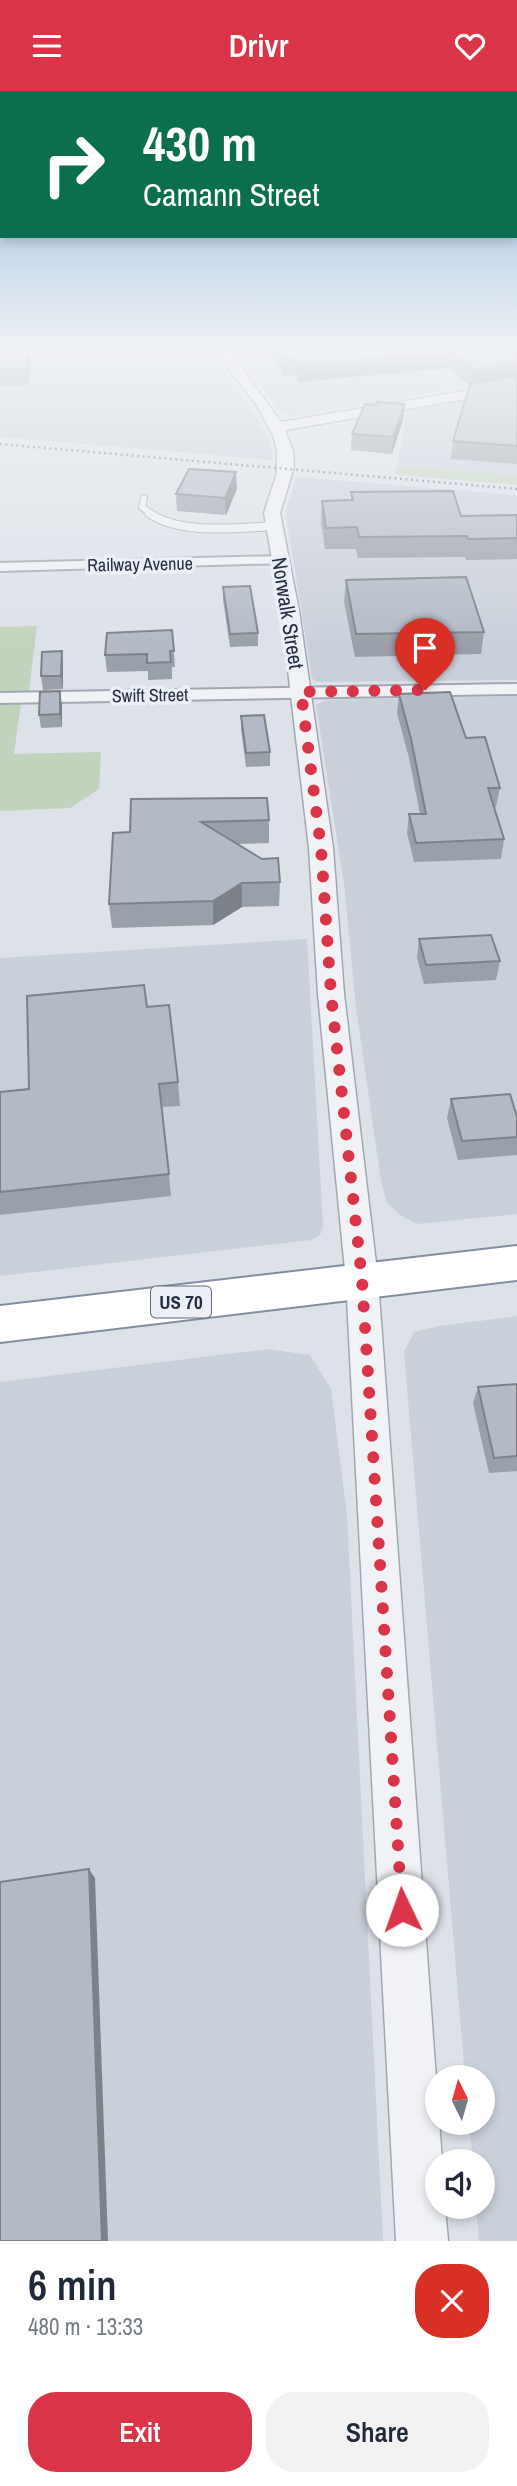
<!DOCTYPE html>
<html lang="en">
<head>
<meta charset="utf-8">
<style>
	body { margin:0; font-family:"Archivo Narrow",sans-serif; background:#f2f2f3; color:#1f2937; height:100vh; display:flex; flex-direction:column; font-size:26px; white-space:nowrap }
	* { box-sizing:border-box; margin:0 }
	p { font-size:23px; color:#747a83 }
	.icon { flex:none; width:38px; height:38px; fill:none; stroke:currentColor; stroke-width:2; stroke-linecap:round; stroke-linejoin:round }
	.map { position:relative; height:2150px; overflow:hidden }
	.details { display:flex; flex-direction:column; background:#fff; flex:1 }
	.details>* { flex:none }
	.banner { position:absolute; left:0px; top:0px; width:518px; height:147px; box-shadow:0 4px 10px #0003; background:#0b6e4f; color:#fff; overflow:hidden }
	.needle { width:46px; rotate:355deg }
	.controls { position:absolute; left:425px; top:1974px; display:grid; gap:14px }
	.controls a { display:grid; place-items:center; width:70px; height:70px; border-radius:50%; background:#fff; box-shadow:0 4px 10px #0003; font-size:35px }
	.pin { position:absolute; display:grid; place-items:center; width:60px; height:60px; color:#fff; margin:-72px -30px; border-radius:50% 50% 50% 0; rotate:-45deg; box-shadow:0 0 7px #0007 }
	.pin .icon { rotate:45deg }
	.me { position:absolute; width:77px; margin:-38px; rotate:357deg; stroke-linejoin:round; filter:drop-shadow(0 0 5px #0008) }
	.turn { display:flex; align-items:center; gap:24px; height:147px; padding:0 28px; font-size:32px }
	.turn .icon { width:91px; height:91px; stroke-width:2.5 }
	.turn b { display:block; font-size:49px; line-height:60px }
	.round { display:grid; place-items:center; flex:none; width:74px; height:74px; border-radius:28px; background:#f2f2f3 }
	.overview { display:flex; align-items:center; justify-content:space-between; height:119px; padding:0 28px }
	h1 { font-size:42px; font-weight:600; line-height:52px }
	.primary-button { display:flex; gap:14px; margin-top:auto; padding:14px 28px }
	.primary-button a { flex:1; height:80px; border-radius:28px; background:#da3448; color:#fff; font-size:28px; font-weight:600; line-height:80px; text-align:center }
	.primary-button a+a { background:#f2f2f3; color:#1f2937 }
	header { display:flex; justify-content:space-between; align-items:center; height:91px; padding:0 28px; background:#da3448; color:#fff; font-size:32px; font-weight:600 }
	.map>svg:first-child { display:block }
</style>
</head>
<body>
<header><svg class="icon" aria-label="menu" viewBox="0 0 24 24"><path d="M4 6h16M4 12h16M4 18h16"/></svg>Drivr<svg class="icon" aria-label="heart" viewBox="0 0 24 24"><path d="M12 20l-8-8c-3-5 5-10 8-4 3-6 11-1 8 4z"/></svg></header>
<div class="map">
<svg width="517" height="2150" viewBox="0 0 517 2150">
	<rect width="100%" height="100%" fill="#dde1e8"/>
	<g fill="#cad0da">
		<polygon points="0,256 207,256 259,330 270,350 273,369 0,346"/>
		<polygon points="232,256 425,256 468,296 290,325 278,318"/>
		<polygon points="468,309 517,313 517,384 397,375 407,319"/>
		<polygon points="297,386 517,404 517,589 316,591 312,587 286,424 287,414"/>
		<polygon points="517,605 517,1123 417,1133 400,1124 387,1112 381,1090 356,916 344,793 316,614 327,609"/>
		<polygon points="307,848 323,1136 320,1144 311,1149 0,1185 0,867"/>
		<polygon points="517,1225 517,2150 479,2150 476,2116 483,2116 483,2070 473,2070 469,2032 483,2032 483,1986 465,1986 404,1261 414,1241 439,1235"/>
		<polygon points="268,1258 310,1264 331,1298 347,1424 383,2150 0,2150 0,1291"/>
	</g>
	<g fill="#c2d3bd">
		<polygon points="397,375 517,384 517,394 398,384 395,381"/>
		<polygon points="37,535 29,600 0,601 0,536"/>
		<polygon points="21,612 14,663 101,661 99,698 70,717 0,720 0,613"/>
	</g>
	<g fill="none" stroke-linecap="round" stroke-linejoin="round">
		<g stroke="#a2a8b2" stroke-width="8">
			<polyline id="service-far1" points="144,407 142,416 151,423"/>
		</g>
		<g stroke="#a2a8b2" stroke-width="10">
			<path id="service" d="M149 422C179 444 239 437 274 435"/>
		</g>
		<g stroke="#a2a8b2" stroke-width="4">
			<g id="minor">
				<polygon points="281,465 286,466 288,469 286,472 0,480 0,472"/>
				<polygon points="517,593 517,603 0,612 0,602"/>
			</g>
		</g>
		<g stroke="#a2a8b2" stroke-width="3">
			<polygon id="tertiary" points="212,256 226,256 281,331 517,291 517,299 285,339 293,360 294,376 280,422 299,520 333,757 344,903 378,1189 442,2070 438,2070 438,2116 445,2116 448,2150 396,2150 346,1189 318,903 309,757 281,520 264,422 277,382 277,360 273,344 256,313"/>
		</g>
		<g stroke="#838da0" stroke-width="4">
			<polygon id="trunk" points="517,1155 517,1189 0,1251 0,1215"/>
		</g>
		<use href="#service-far1" stroke="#f0f2f6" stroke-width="6"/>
		<use href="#service" stroke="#f0f2f6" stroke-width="8"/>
		<use href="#minor" fill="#f0f2f6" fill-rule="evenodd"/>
		<use href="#tertiary" fill="#f0f2f6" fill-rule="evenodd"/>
		<use href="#trunk" fill="#fff" fill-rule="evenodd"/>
		<polyline stroke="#757f93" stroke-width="2.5" stroke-dasharray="2 3.5" stroke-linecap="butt" points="0,353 517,398"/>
	</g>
	<g fill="#9aa0a9">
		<polygon points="0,256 30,256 31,268 28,294 0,294"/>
		<polygon points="267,256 517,256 517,373 451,368 453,350 469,294 448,277 298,291 291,283 283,284 267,263"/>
		<polygon points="403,329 392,363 351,359 352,343"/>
		<polygon points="237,398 226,424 177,420 176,403"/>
		<polygon points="351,401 461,425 517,424 517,468 466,469 465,466 358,467 356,458 325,458 321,431 322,410 351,409"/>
		<polygon points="346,489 484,541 481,563 355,566 344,511"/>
		<polygon points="223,496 258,542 258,555 230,556 223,509"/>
		<polygon points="172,539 175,576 172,576 172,588 148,589 148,580 107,581 105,564"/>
		<polygon points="62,560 63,573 63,598 43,599 41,585"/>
		<polygon points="399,603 466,647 500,697 496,716 494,716 504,748 501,768 414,771 407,742 409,723 420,723 409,667 397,622"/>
		<polygon points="62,614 62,636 41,637 39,624"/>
		<polygon points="241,625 270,661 270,675 246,676 241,638"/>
		<polygon points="131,708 269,729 269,752 238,753 280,791 279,815 242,816 213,834 112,837 109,813 130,741"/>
		<polygon points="419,848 500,870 496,889 424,893 417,867"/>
		<polygon points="147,916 178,991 180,1015 162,1016 171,1105 0,1124 0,1001 29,998"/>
		<polygon points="451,1008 517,1026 517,1064 458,1069 447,1027"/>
		<polygon points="517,1293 517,1380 489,1382 473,1312 478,1296"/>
	</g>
	<g fill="#7d828a">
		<polygon points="29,256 31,268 28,294 26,278"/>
		<polygon points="450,261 448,277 298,291 298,275"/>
		<polygon points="292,267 291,283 283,284 283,268"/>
		<polygon points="517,272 517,285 471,296 474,279"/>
		<polygon points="405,313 403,329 392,363 393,346"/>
		<polygon points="236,381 237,398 226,424 225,407"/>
		<polygon points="62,560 63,573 63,598 61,585"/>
		<polygon points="60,600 62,614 62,636 60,623"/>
		<polygon points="242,792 242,816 213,834 213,810"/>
		<polygon points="89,1778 95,1787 108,2150 102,2150"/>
	</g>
	<g fill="#b3bac5" stroke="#7d828a" stroke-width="2">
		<polygon points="0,256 29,256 26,278 0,279"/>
		<polygon points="274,256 517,256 517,272 474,279 450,261 298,275 292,267 283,268"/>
		<polygon points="517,285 517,355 453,350 470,293"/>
		<polygon points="377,311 405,313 393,346 352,343 365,313 376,314"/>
		<polygon points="189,378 236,381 225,407 176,403"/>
		<polygon points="453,400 461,425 517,424 517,447 468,448 467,445 359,446 357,436 326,437 322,410 353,409 351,401"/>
		<polygon points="466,486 484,541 356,543 346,489"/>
		<polygon points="250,495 258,542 230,543 223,496"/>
		<polygon points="172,539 174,560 170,560 171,571 147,572 147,563 105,564 107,542"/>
		<polygon points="62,560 61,585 41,585 42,561"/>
		<polygon points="60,600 60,623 39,624 40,601"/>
		<polygon points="450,601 466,647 485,646 500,697 488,697 504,748 416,752 409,723 426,723 411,648 399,603"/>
		<polygon points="264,624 270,661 246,662 241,625"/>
		<polygon points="267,707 269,729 201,731 262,768 278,767 280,791 242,792 213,810 109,813 113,742 130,741 131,708"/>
		<polygon points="491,844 500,870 426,874 419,848"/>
		<polygon points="144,894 147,916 169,914 178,991 159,993 169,1083 0,1101 0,1001 29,998 27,905"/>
		<polygon points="510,1003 517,1026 517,1046 462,1050 451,1008"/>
		<polygon points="517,1293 517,1365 494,1367 478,1296"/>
		<polygon points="89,1778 102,2150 0,2150 0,1791"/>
	</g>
	<linearGradient id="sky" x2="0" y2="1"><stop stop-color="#86b1dd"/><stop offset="0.46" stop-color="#f0f2f5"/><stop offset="1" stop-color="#f0f2f5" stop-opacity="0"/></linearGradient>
	<rect width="517" height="557" fill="url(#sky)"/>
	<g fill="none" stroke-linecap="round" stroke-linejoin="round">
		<polyline stroke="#da3448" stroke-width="12" stroke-dasharray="0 21.6" points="402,1819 362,1189 331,903 321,757 301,601 425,599"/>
	</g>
	<g text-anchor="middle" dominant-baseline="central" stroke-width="7" stroke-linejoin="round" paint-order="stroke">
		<g font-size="18" fill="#252e40" stroke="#ecf0f6">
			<text transform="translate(140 473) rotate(-1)">Railway Avenue</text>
			<text transform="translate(150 604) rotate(-1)">Swift Street</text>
		</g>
		<rect fill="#ecf0f6" stroke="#616877" stroke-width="2" x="151" y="1195.5" width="60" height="31" rx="5"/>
		<g font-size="19" font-weight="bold" fill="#252e40">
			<text x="181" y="1211">US 70</text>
		</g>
		<g font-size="21" fill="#252e40" stroke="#ecf0f6">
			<text transform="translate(288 522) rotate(81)">Norwalk Street</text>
		</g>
	</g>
</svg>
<div class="controls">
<a><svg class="needle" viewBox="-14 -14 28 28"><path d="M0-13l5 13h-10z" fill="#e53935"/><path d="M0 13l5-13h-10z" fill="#747a83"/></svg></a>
<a><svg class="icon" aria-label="sound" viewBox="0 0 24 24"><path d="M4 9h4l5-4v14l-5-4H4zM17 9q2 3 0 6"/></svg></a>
</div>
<div class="pin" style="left:425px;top:599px;background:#d93025"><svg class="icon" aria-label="arrive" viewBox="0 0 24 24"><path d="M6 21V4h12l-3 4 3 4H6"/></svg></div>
<svg class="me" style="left:402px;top:1819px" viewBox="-20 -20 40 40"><circle r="19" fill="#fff"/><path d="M0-13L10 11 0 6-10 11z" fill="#da3448"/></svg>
<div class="banner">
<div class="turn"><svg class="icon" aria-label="right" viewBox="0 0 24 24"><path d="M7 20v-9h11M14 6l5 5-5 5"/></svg><div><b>430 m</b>Camann Street</div></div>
</div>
</div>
<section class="details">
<div class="overview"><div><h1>6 min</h1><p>480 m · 13:33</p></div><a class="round" style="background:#d93025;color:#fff"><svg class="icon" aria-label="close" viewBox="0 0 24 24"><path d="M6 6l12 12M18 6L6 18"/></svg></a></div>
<div class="primary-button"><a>Exit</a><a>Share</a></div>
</section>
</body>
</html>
